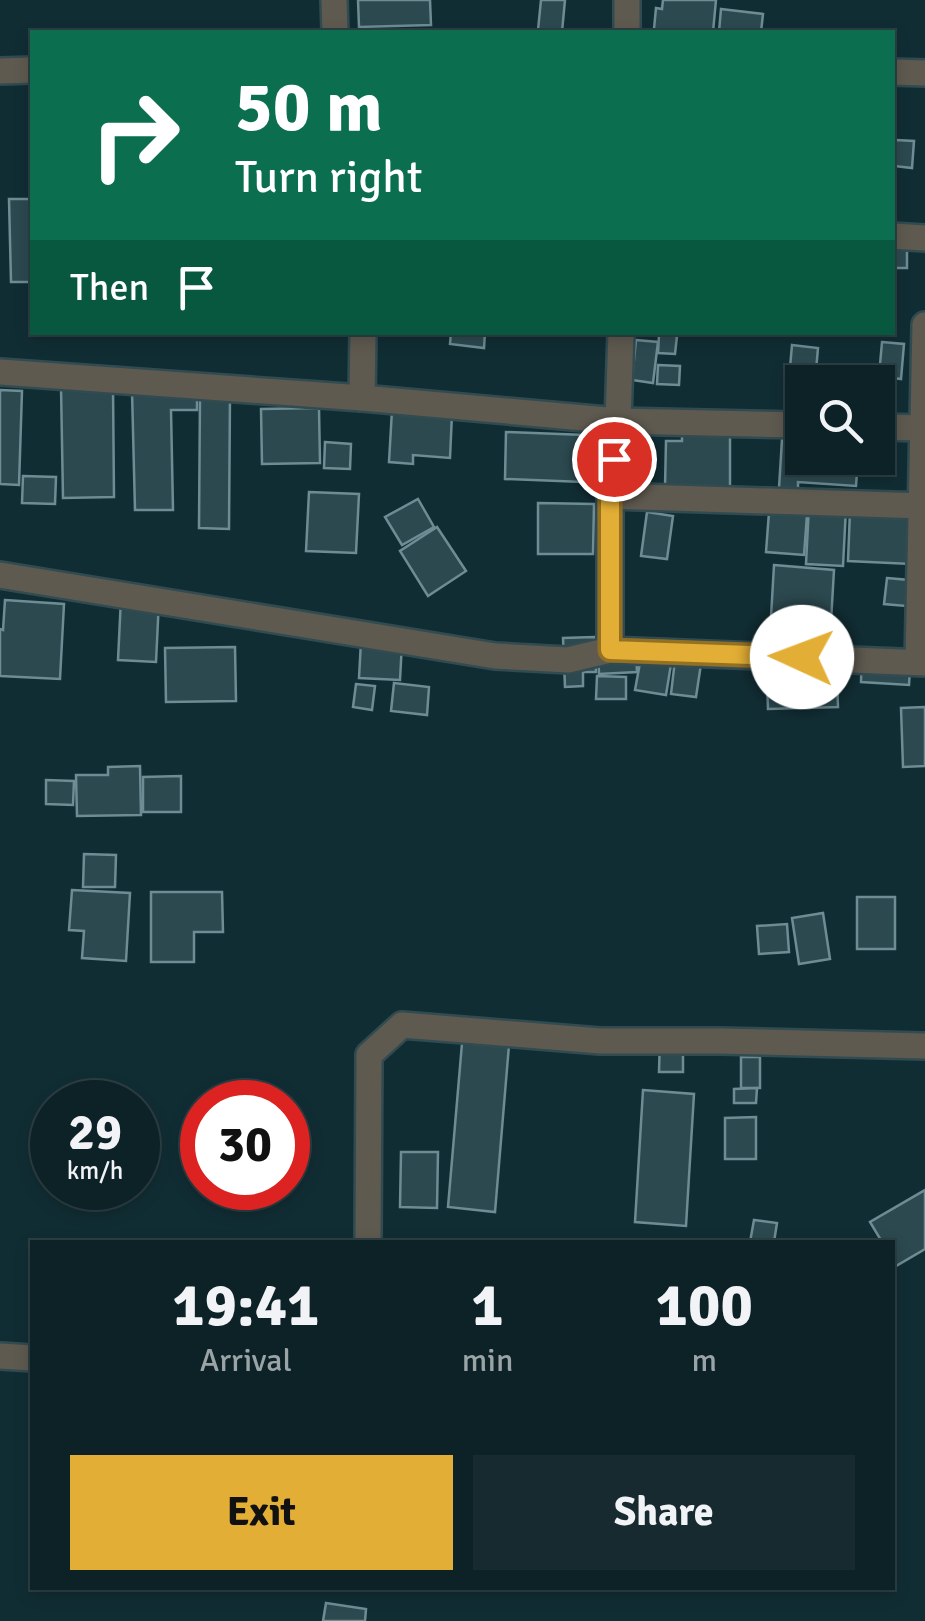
<!DOCTYPE html>
<html lang="en">
<head>
<meta charset="utf-8">
<style>
	body { margin:0; font-family:Signika,sans-serif; background:#162a2f; color:#f1f3f6; height:100vh; display:flex; flex-direction:column; font-size:38px; white-space:nowrap }
	* { box-sizing:border-box; margin:0 }
	p { font-size:32px; color:#9aa4a7 }
	.icon { flex:none; width:55px; height:55px; fill:none; stroke:currentColor; stroke-width:2; stroke-linecap:round; stroke-linejoin:round }
	.map { position:relative; flex:1; overflow:hidden }
	.details { position:absolute; left:30px; top:1240px; width:865px; height:350px; display:flex; flex-direction:column; background:#0d2227; border-radius:0px; box-shadow:0 5px 15px #0003,0 0 0 2px #2d3f44 }
	.details>* { flex:none }
	.hud { position:absolute; left:30px; top:30px; width:865px; height:305px; border-radius:0px; box-shadow:0 5px 15px #0003,0 0 0 2px #2d3f44; background:#0b6e4f; color:#fff; overflow:hidden }
	.controls { position:absolute; left:785px; top:365px; display:grid; gap:20px }
	.controls a { display:grid; place-items:center; width:110px; height:110px; border-radius:0px; background:#0d2227; box-shadow:0 5px 15px #0003,0 0 0 2px #2d3f44; font-size:50px }
	.speed { position:absolute; left:30px; top:1080px; display:flex; gap:20px; font-size:50px; font-weight:700; text-align:center }
	.speed>* { display:grid; place-content:center; width:130px; height:130px; border-radius:50%; background:#0d2227; box-shadow:0 5px 15px #0003,0 0 0 2px #2d3f44; line-height:1 }
	.speed small { font-size:25px; font-weight:400 }
	.speed .limit { border:15px solid #d22; background:#fff; color:#111 }
	.pin { position:absolute; display:grid; place-items:center; width:85px; height:85px; color:#fff; margin:-42px; border:5px solid #fff; border-radius:50%; box-shadow:0 2px 10px #0007 }
	.me { position:absolute; width:110px; margin:-55px; rotate:272deg; stroke-linejoin:round; filter:drop-shadow(0 0 8px #0008) }
	.turn { display:flex; align-items:center; gap:35px; height:210px; padding:0 40px; font-size:45px }
	.turn .icon { width:130px; height:130px; stroke-width:2.5 }
	.turn b { display:block; font-size:70px; line-height:85px }
	.then { display:flex; align-items:center; height:95px; padding:0 40px; background:#0003; gap:20px; font-size:38px }
	.eta { display:flex; justify-content:space-evenly; align-items:center; height:170px; text-align:center }
	.eta b { font-size:60px; font-weight:800; line-height:70px }
	.primary-button { display:flex; gap:20px; margin-top:auto; padding:20px 40px }
	.primary-button a { flex:1; height:115px; border-radius:0px; background:#e3ae35; color:#111; font-size:40px; font-weight:800; line-height:115px; text-align:center }
	.primary-button a+a { background:#162a2f; color:#f1f3f6 }
	.map>svg:first-child { display:block }
</style>
</head>
<body>
<div class="map">
<svg width="925" height="1621" viewBox="0 0 925 1621">
	<rect width="100%" height="100%" fill="#112d34"/>
	<g fill="#2c4950" stroke="#6e8c94" stroke-width="2.5">
		<polygon points="358,0 430,0 431,25 359,27"/>
		<polygon points="541,0 565,0 562,32 538,30"/>
		<polygon points="663,0 716,0 713,32 654,29 656,8 662,9"/>
		<polygon points="721,9 763,14 761,32 719,32"/>
		<polygon points="896,140 914,141 912,168 894,166"/>
		<polygon points="9,199 32,199 32,282 11,282"/>
		<rect x="892" y="241" width="15" height="27"/>
		<polygon points="451,332 485,332 484,348 450,344"/>
		<polygon points="659,335 677,336 675,354 658,353"/>
		<polygon points="636,340 658,342 653,383 632,380"/>
		<polygon points="882,342 904,344 901,379 879,376"/>
		<polygon points="792,345 818,348 815,382 789,379"/>
		<polygon points="658,365 680,366 679,385 657,384"/>
		<polygon points="61,387 113,387 114,497 63,498"/>
		<polygon points="197,389 197,410 171,410 173,510 135,510 132,391"/>
		<polygon points="0,390 22,391 19,485 0,484"/>
		<polygon points="200,395 230,396 229,529 199,528"/>
		<polygon points="319,408 320,463 262,464 261,409"/>
		<polygon points="392,410 452,414 450,458 413,455 413,464 389,462"/>
		<polygon points="783,423 802,425 802,458 858,458 856,486 798,482 798,489 779,488"/>
		<polygon points="682,429 730,430 730,488 665,487 666,441 682,441"/>
		<polygon points="506,432 585,435 583,482 505,479"/>
		<polygon points="325,442 351,444 350,469 324,468"/>
		<polygon points="23,476 56,477 55,504 22,503"/>
		<polygon points="309,492 359,494 356,553 306,551"/>
		<polygon points="418,499 434,527 402,545 385,517"/>
		<polygon points="538,503 594,504 593,554 538,554"/>
		<polygon points="809,505 846,508 843,566 806,564"/>
		<polygon points="850,511 914,515 911,564 848,561"/>
		<polygon points="647,512 673,516 667,559 641,556"/>
		<polygon points="769,512 807,515 804,555 766,552"/>
		<polygon points="437,527 466,571 428,596 400,551"/>
		<polygon points="774,565 834,570 831,622 771,617"/>
		<polygon points="887,578 909,580 906,606 884,604"/>
		<polygon points="121,598 159,600 156,662 118,660"/>
		<polygon points="5,600 64,604 60,679 0,676 0,629 3,630"/>
		<polygon points="594,637 596,672 583,672 583,686 565,687 563,638"/>
		<polygon points="361,641 402,643 400,680 359,678"/>
		<polygon points="235,647 236,701 166,702 165,648"/>
		<polygon points="636,650 637,672 599,674 598,651"/>
		<polygon points="862,650 911,653 909,685 861,682"/>
		<polygon points="642,652 672,658 666,695 635,690"/>
		<polygon points="836,653 838,707 768,709 766,655"/>
		<polygon points="675,660 701,664 696,697 671,694"/>
		<polygon points="597,676 626,677 626,699 596,699"/>
		<polygon points="394,683 429,687 427,715 391,711"/>
		<polygon points="356,684 375,686 372,710 353,707"/>
		<polygon points="925,707 925,766 903,767 901,708"/>
		<polygon points="140,766 141,815 77,816 76,775 108,775 108,767"/>
		<polygon points="181,776 181,812 143,812 143,777"/>
		<polygon points="46,780 74,781 73,805 46,804"/>
		<polygon points="84,854 116,855 115,887 83,887"/>
		<polygon points="72,890 130,893 126,961 82,958 84,931 69,930"/>
		<polygon points="151,892 222,892 223,932 194,932 194,962 151,962"/>
		<rect x="857" y="897" width="38" height="52"/>
		<polygon points="823,913 830,959 799,964 792,918"/>
		<polygon points="787,924 789,952 759,954 757,926"/>
		<polygon points="464,1020 509,1045 495,1212 448,1207"/>
		<polygon points="660,1037 683,1038 683,1072 659,1072"/>
		<rect x="741" y="1057" width="19" height="31"/>
		<polygon points="757,1088 756,1103 734,1103 734,1089"/>
		<polygon points="643,1090 694,1094 686,1226 635,1222"/>
		<polygon points="756,1117 756,1159 725,1159 725,1118"/>
		<polygon points="401,1152 438,1152 437,1208 400,1207"/>
		<polygon points="925,1190 925,1249 896,1266 892,1260 892,1242 882,1242 870,1222"/>
		<polygon points="754,1220 777,1223 774,1242 750,1242"/>
		<polygon points="326,1603 366,1609 365,1621 323,1621"/>
	</g>
	<g fill="none" stroke-linecap="round" stroke-linejoin="round">
		<g stroke="#314b51" stroke-width="30">
			<g id="street">
				<polyline points="334,0 335,32"/>
				<polyline points="627,32 627,0"/>
				<polyline points="0,71 32,70"/>
				<polyline points="892,72 925,73"/>
				<polyline points="892,236 925,238"/>
				<polyline points="621,332 618,421 610,496 610,650 925,663"/>
				<polyline points="0,372 362,398 618,421 802,425"/>
				<polyline points="362,398 363,332"/>
				<polyline points="878,427 925,428"/>
				<polyline points="610,496 925,506"/>
				<polyline points="0,575 495,656 568,660 610,650"/>
				<polyline points="918,661 925,325"/>
				<polyline points="368,1242 369,1055 402,1025 600,1041 720,1041 925,1046"/>
				<polyline points="0,1356 32,1358"/>
			</g>
		</g>
		<use href="#street" stroke="#5f5a50" stroke-width="25"/>
	</g>
	<g fill="none" stroke-linecap="round" stroke-linejoin="round">
		<g stroke="#947122" stroke-width="25">
			<polyline id="route" points="614,459 610,496 610,650 802,657"/>
		</g>
		<use href="#route" stroke="#e3ae35" stroke-width="18"/>
	</g>
</svg>
<div class="controls">
<a><svg class="icon" aria-label="search" viewBox="0 0 24 24"><circle cx="10" cy="10" r="6"/><path d="M15 15l6 6"/></svg></a>
</div>
<div class="speed"><div>29<small>km/h</small></div><div class="limit">30</div></div>
<div class="pin" style="left:614px;top:459px;background:#d93025"><svg class="icon" aria-label="arrive" viewBox="0 0 24 24"><path d="M6 21V4h12l-3 4 3 4H6"/></svg></div>
<svg class="me" style="left:802px;top:657px" viewBox="-20 -20 40 40"><circle r="19" fill="#fff"/><path d="M0-13L10 11 0 6-10 11z" fill="#e3ae35"/></svg>
<div class="hud">
<div class="turn"><svg class="icon" aria-label="right" viewBox="0 0 24 24"><path d="M7 20v-9h11M14 6l5 5-5 5"/></svg><div><b>50 m</b>Turn right</div></div>
<div class="then">Then<svg class="icon" aria-label="arrive" viewBox="0 0 24 24"><path d="M6 21V4h12l-3 4 3 4H6"/></svg></div>
</div>
<section class="details">
<div class="eta">
<div><b>19:41</b><p>Arrival</p></div>
<div><b>1</b><p>min</p></div>
<div><b>100</b><p>m</p></div>
</div>
<div class="primary-button"><a>Exit</a><a>Share</a></div>
</section>
</div>
</body>
</html>
